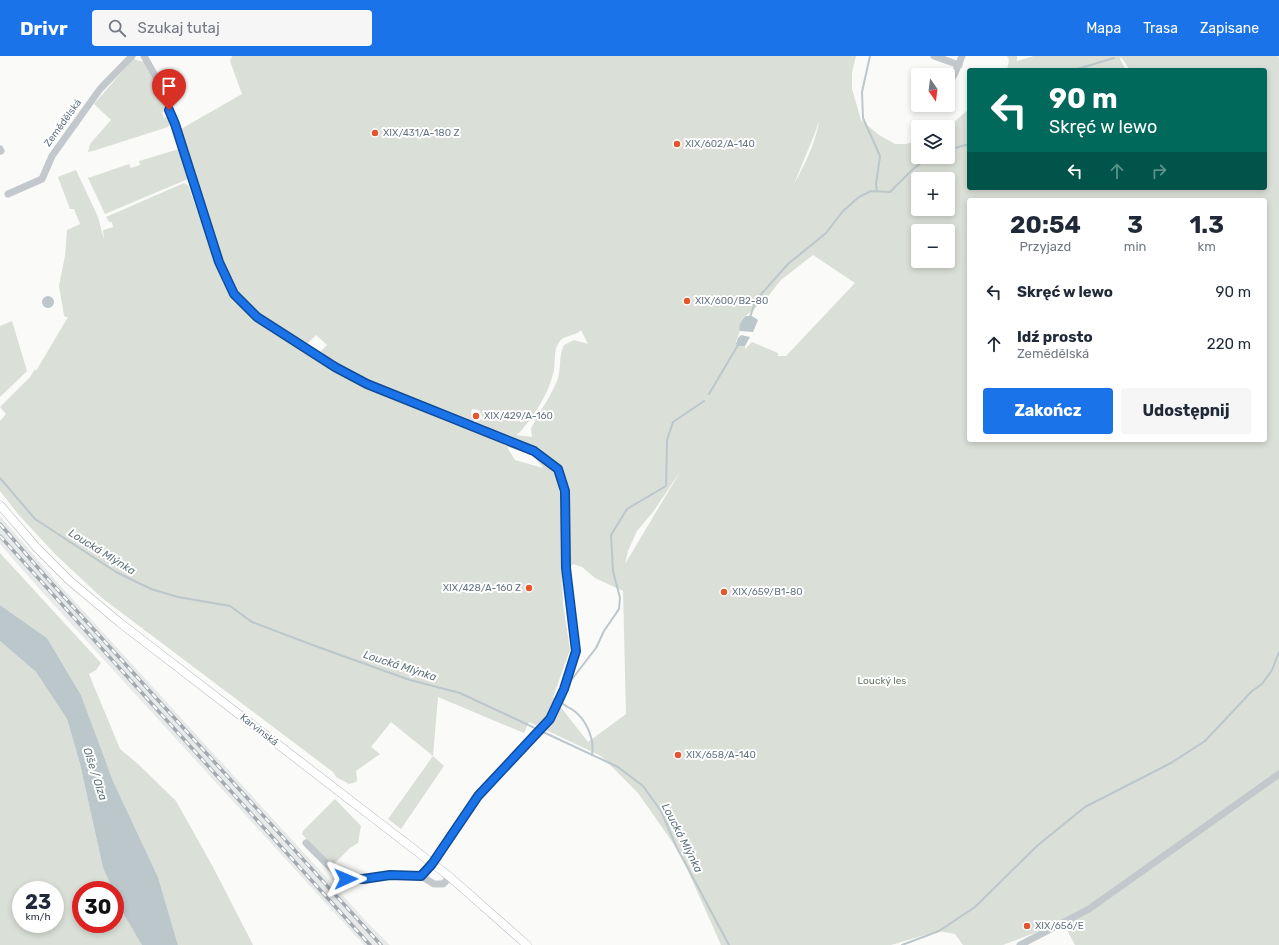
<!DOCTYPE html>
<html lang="pl">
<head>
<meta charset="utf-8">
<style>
	body { margin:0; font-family:Rubik,sans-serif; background:#f6f6f7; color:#1f2937; height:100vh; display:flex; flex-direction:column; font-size:15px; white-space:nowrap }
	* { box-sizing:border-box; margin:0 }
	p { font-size:13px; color:#747a83 }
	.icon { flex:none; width:22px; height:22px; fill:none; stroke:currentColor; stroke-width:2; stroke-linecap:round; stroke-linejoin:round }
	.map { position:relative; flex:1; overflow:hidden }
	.sheet { position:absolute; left:967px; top:142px; width:300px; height:244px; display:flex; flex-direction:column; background:#fff; border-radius:4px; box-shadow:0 2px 6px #0003 }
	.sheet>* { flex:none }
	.banner { position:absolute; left:967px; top:12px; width:300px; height:122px; border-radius:4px; box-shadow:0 2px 6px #0003; background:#00695c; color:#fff; overflow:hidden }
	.needle { width:26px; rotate:166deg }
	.buttons { position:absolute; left:911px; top:12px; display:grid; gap:8px }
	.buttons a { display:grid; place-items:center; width:44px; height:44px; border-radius:4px; background:#fff; box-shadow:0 2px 6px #0003; font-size:20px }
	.speed { position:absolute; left:12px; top:825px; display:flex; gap:8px; font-size:20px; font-weight:700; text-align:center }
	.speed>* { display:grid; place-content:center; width:52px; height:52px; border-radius:50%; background:#fff; box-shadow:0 2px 6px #0003; line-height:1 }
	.speed small { font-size:10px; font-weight:400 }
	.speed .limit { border:6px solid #d22; background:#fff; color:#111 }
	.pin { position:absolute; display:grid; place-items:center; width:34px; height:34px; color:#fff; margin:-41px -17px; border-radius:50% 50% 50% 0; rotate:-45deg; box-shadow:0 0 4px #0007 }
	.pin .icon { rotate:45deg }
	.me { position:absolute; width:44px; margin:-22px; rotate:89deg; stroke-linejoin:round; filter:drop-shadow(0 0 3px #0008) }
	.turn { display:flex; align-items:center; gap:14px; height:84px; padding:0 16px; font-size:18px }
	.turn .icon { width:52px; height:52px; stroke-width:2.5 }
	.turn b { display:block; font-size:28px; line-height:34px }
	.lanes { display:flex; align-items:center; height:38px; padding:0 16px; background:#0003; justify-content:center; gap:20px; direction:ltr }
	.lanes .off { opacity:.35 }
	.eta { display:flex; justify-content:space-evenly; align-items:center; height:68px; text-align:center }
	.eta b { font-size:24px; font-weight:700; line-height:28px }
	.primary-button { display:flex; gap:8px; margin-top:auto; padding:8px 16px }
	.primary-button a { flex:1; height:46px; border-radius:4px; background:#1a73e8; color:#fff; font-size:16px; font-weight:700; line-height:46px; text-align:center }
	.primary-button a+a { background:#f6f6f7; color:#1f2937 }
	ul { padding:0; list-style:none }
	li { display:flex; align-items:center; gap:12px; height:52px; padding:0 16px }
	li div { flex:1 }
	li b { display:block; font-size:15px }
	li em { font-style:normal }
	header { display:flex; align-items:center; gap:24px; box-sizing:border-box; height:56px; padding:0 20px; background:#1a73e8; color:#fff }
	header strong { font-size:19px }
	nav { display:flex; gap:22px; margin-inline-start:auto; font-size:14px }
	.search { width:280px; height:36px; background:#f6f6f7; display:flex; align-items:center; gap:10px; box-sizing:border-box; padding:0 14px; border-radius:4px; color:#747a83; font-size:15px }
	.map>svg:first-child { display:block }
</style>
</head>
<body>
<header>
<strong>Drivr</strong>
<div class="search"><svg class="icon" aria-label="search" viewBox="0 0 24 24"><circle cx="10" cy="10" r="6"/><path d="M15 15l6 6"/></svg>Szukaj tutaj</div>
<nav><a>Mapa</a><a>Trasa</a><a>Zapisane</a></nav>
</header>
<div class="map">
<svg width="1279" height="889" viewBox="0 0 1279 889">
	<rect width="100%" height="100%" fill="#fafaf8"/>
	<polygon fill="#e8e9e9" points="0,460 57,526 366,865 390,889 364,889 43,537 0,488"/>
	<g fill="#dadfd7" fill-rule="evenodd">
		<path d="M232 0H856L852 17V33L861 64 879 79 895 88H906L918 85V101H948V71H945L954 66 969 53V132H1265V14H1130L1121 1 1120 3 1126 14H1007L1009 4 1007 0H1017V5L1034 0H1278L1279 3V889H1075L1067 874 1050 871 1003 889H963L955 878 938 875 891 889H721L680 797 638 737 601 700 529 666 524 677 438 641 433 700 444 710 401 773 388 763 433 700 391 666 371 691 380 698 356 715 357 724 356 726 349 728 336 721 333 716 102 542 55 498 18 458 0 435V365L6 358 0 351 30 321 35 313 36 315 68 261H65L64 259 59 230 65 200 67 174 80 168 74 153H70L58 121 76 114 98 161 104 184 103 174 113 171 112 166H109L106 161 184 127 188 129 213 199 219 214 235 243 242 253 252 262 270 275 335 314 381 338 450 367 497 384 506 390 510 381 495 377 385 334 317 299 327 289 316 279 304 291C283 277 258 264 243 245 226 223 216 195 208 170 198 138 189 105 181 73L242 38 230 5ZM819 65C817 83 803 113 794 128L815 77ZM918 123H948V153H918ZM969 144H1265V384H969ZM918 175H948V205H918ZM813 199 855 227 786 300H778V297L752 286 745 293V290H738L736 286 740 275V268L742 263 765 244 781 224ZM581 274 588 288 574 284 564 289C558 300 562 313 557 325 550 342 539 356 531 373L532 381 516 379 521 375C534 359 548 339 553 318 556 309 553 296 558 288 563 278 575 281 581 274ZM472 353 479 354 483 362 480 364 474 366 471 356ZM507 391 532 398 543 412 515 404ZM680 416 625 508 628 495 637 475 653 456ZM573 508 582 511 595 522 623 535 626 658 588 686 553 641 570 594 563 548 562 521Z"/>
		<polygon points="133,3 144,6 162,41 167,54 162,56 164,62 170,60 171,65 168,71 93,95 88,96 90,88 111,64 94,48"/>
		<polygon points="179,93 188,123 105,158 88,122 129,108 131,112 140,109 139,105"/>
		<polygon points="12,265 27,315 0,341 0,270"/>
		<polygon points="0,497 101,607 96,614 89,618 120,693 138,708 176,745 213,811 253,889 178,889 158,821 113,725 81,639 47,582 0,549"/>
		<path d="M0 585 36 616 67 663 80 708 103 812 113 834H81V868H115V839L142 889H0ZM21 834H55V868H21Z"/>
		<polygon points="335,743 361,770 358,787 350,792 331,811 302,778 303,775"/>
	</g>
	<g fill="#bbc7cb">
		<circle cx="48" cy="246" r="6"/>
		<path d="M746 260H752L758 264 753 276 740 275C738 269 741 264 746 260Z"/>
		<polygon points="741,279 750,281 745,290 738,290 736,288 738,282"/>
		<path d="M0 549 47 582 81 639 113 725 158 821 178 889H142C135 876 115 847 115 834H113L103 812 80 708 67 663 36 616 0 585Z"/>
	</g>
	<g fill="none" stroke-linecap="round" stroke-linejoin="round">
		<g stroke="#bbc7cb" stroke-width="2">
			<polyline points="870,0 862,36 863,62 880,100 876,128 877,135"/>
			<polyline points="1074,14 1114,2"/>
			<polyline points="948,94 969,88"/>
			<polyline points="750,261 756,244 788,208 826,177 843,155 859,141 871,135 890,136 912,114 929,101"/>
			<polyline points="709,338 738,289"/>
			<polyline points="0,422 35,463 116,516 151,533 178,541 230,550 252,566 318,591 410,624 460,637 537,673"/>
			<polyline points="569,627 596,592 604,575 619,553 620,542 613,515 611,479 627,453 666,430 667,384 673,366 704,345"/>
			<path d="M566 637 562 647C566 651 569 651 573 654 586 663 595 683 592 699"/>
			<polyline points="541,675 618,711 643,730 661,755 676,790 729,889"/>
			<polyline points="902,889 939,875 975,851 1038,789 1085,751 1171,707 1205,685 1252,635 1262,628 1272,614 1279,596"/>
		</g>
		<g stroke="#b5babe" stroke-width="9">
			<polyline id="major" points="0,449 37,492 70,525 119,566 450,821 527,889"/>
		</g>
		<g stroke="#c3c8cc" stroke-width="7">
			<polyline points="144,0 158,25 175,68 219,206 234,238 257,261 335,311 367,328 534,395 558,413 565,435 566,512 576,595 564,633 550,663 478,739 432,808 421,820 390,819 363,823 346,823 335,816 306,787"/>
			<polyline points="934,0 959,9"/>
			<polyline points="948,29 955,17 962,0"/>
			<polyline points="935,52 937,49"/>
			<polyline points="0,93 1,95"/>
			<polyline points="8,138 42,123 52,100 100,33 132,0"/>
			<polyline points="421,820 434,828 443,828 450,821"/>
			<polyline points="1020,889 1089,853 1279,718"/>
		</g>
		<use href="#major" stroke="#fff" stroke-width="8"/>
		<g stroke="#a2aab0" stroke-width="3.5">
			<g id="rail">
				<polyline points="0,468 46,521 381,889"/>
				<polyline points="0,480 370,889"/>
			</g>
		</g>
		<use href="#rail" stroke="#fff" stroke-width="2" stroke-dasharray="6" stroke-linecap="butt"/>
	</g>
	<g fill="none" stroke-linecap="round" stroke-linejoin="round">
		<g stroke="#114b97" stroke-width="10">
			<polyline id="route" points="169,54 175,68 219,206 234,238 257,261 335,311 367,328 534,395 558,413 565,435 566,512 576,595 564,633 550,663 478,740 432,808 421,820 390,819 363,823 346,823"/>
		</g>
		<use href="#route" stroke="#1a73e8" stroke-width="7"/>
	</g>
	<g fill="#e4572e" stroke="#fff" stroke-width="1.5">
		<circle cx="375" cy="77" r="4"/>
		<circle cx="677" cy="88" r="4"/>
		<circle cx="687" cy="245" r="4"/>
		<circle cx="476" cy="360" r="4"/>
		<circle cx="529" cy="532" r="4"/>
		<circle cx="724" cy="536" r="4"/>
		<circle cx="678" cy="699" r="4"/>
		<circle cx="1027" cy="870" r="4"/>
	</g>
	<g text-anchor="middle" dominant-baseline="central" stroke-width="4" stroke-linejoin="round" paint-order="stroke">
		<g font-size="10" fill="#657683" stroke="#fff">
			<text transform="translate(63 67) rotate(-54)">Zemědělská</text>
			<text transform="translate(259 674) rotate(38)">Karvinská</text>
		</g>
		<g font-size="10" fill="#657683" stroke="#fff" text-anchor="start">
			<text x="383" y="77">XIX/431/A-180 Z</text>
			<text x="685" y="88">XIX/602/A-140</text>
			<text x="695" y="245">XIX/600/B2-80</text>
			<text x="484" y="360">XIX/429/A-160</text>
			<text x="521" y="532" text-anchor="end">XIX/428/A-160 Z</text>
			<text x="732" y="536">XIX/659/B1-80</text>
			<text x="686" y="699">XIX/658/A-140</text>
			<text x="1035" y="870">XIX/656/E</text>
		</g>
		<g font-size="10" fill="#687a64" stroke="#fff">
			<text x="882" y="625">Loucký les</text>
		</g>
		<g font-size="11" font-style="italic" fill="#60757c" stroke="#fff">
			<text transform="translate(102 496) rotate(32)">Loucká Mlýnka</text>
			<text transform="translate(400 610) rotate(18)">Loucká Mlýnka</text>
			<text transform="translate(95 718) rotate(72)">Olše / Olza</text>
			<text transform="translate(682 782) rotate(63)">Loucká Mlýnka</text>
		</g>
	</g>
</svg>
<div class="buttons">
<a><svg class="needle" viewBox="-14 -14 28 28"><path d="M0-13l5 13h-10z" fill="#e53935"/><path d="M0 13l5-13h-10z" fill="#747a83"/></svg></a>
<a><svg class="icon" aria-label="layers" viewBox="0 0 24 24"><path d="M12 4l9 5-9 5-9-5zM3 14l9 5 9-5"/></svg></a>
<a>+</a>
<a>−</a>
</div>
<div class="speed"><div>23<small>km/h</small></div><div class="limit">30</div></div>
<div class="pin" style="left:169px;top:54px;background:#d93025"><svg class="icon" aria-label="arrive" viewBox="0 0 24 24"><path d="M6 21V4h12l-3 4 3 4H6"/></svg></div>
<svg class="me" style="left:346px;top:823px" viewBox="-20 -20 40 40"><path d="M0-17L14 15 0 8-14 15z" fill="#1a73e8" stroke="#fff" stroke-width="4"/></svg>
<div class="banner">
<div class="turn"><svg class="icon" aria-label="left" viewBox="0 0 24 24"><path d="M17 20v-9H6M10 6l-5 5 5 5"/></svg><div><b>90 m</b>Skręć w lewo</div></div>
<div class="lanes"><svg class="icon" aria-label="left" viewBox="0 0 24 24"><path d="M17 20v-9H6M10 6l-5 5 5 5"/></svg><svg class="icon off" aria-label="ahead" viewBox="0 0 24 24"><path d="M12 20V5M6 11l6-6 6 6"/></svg><svg class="icon off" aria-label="right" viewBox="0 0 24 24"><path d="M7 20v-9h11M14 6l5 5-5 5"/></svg></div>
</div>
<section class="sheet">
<div class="eta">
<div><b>20:54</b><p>Przyjazd</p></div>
<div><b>3</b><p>min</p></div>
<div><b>1.3</b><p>km</p></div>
</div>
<ul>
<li><svg class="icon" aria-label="left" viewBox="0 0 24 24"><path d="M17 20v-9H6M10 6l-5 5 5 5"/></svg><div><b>Skręć w lewo</b></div><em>90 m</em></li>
<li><svg class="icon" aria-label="ahead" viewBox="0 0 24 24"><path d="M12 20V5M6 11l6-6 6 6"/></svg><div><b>Idź prosto</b><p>Zemědělská</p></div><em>220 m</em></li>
</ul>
<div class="primary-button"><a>Zakończ</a><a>Udostępnij</a></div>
</section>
</div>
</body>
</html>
